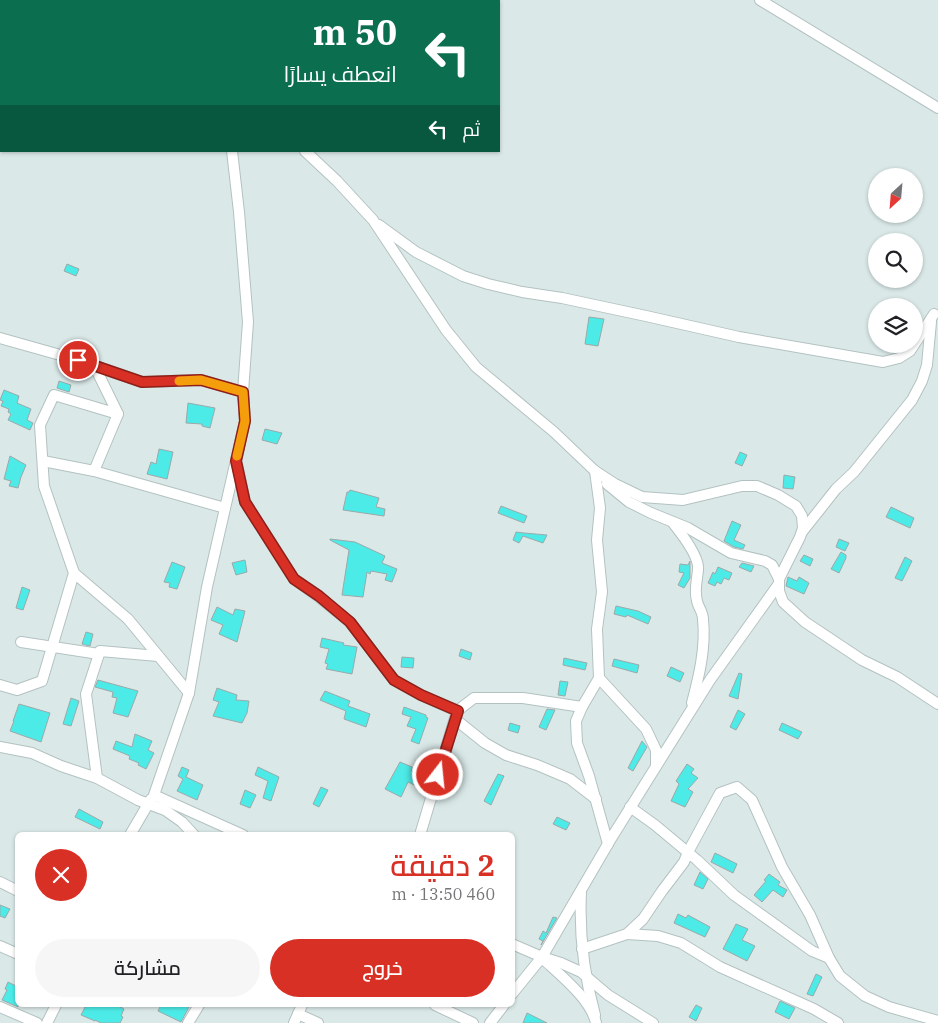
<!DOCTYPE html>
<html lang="ar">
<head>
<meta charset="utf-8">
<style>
	body { margin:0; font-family:"IBM Plex Serif",Cairo,serif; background:#f6f6f6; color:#202124; direction:rtl; height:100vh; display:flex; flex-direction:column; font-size:19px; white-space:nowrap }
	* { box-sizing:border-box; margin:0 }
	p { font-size:16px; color:#757577 }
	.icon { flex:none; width:28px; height:28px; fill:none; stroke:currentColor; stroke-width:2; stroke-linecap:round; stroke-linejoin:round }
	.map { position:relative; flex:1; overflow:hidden; direction:ltr }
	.drawer { position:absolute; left:15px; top:832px; width:500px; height:175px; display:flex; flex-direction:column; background:#fff; border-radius:8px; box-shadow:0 1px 4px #0004; direction:rtl }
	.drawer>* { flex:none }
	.guide { position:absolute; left:0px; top:0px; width:500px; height:152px; box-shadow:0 1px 4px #0004; direction:rtl; background:#0b6e4f; color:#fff; overflow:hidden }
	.needle { width:32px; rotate:206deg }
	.controls { position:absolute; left:868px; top:168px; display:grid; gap:10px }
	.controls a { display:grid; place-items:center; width:55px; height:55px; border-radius:50%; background:#fff; box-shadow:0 1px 4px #0004; font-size:25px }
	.pin { position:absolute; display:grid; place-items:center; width:42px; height:42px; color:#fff; margin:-21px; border:2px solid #fff; border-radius:50%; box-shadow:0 1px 5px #0007 }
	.me { position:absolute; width:55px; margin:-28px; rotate:16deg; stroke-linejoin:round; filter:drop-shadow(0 0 4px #0008) }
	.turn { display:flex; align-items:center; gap:18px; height:105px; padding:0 20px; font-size:22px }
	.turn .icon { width:65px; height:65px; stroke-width:2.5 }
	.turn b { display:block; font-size:35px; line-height:42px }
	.then { display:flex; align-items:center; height:48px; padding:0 20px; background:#0003; gap:10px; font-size:19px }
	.round { display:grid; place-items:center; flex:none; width:52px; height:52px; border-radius:26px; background:#f6f6f6 }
	.headline { display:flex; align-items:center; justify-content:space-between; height:85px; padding:0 20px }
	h1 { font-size:30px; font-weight:600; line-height:38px; color:#d93025 }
	.action { display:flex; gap:10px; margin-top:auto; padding:10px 20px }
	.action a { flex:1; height:58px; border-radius:30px; background:#d93025; color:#fff; font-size:20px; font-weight:600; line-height:58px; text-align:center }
	.action a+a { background:#f6f6f6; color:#202124 }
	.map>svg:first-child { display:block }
</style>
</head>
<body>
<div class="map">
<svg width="938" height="1023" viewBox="0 0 938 1023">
	<rect width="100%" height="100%" fill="#dae9e8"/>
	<g fill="#4debe8" stroke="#9ba9a9">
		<polygon points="67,264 79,269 76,276 64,271"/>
		<polygon points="589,317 604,319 598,346 585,344"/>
		<polygon points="59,381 71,385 69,392 57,388"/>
		<polygon points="4,390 19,396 17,403 31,409 27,420 33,423 30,430 8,420 11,414 8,412 9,409 1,406 3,401 0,400"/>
		<polygon points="188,403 215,408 210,428 202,426 202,424 186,423"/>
		<polygon points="265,429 282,433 277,444 262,440"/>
		<polygon points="159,449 173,452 167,479 147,474 151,462 156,464"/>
		<polygon points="740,452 747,455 742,466 735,463"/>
		<polygon points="10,456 26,465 21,477 18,488 9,486 11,481 4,479"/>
		<polygon points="784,475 795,477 793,489 783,488"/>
		<polygon points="350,490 379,498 376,507 385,509 384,516 343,510 347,492 349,492"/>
		<polygon points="501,506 527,516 524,523 498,513"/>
		<polygon points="891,507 914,518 910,528 886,517"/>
		<polygon points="732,521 741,525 734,540 745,545 743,549 734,547 724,541"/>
		<polygon points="516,532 524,533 547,535 543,543 523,536 519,543 513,540"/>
		<polygon points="330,539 355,542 385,556 382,563 397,569 392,582 385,580 387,574 371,571 370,574 367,572 363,597 342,595 349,550 330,540"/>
		<polygon points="839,539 849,543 845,551 836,547"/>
		<polygon points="841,552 846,555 846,558 839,573 831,569"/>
		<polygon points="804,555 813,559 810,566 800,561"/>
		<polygon points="905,557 912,561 902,581 895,578"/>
		<polygon points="245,560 247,572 236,575 232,563"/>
		<polygon points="690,561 690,578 684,588 678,585 684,573 679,572 680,564 688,565"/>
		<polygon points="172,562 185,567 177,589 169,587 170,583 164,582"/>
		<polygon points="742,563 754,566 751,572 739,567"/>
		<polygon points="718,567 732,573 729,580 724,578 721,584 717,582 715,586 708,583 713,572 715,574"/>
		<polygon points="788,577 797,581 799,577 809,583 804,594 786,586"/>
		<polygon points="22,587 30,590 23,610 16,608"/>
		<polygon points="616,606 638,611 651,617 648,624 627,615 626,617 614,614"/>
		<polygon points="217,607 233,615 235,609 245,611 237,642 219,634 223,625 211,620"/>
		<polygon points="86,632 93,634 90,646 82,644"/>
		<polygon points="322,638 344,643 343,645 357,647 352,674 326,669 328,664 325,663 329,649 320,647"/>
		<polygon points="461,649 472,653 470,660 459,656"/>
		<polygon points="402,657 414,658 413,668 401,667"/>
		<polygon points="564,658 587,663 585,670 563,665"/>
		<polygon points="614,659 639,665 637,673 612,666"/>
		<polygon points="671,667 684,673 680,682 667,676"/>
		<polygon points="739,673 742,674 738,699 729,696"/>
		<polygon points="98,680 138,691 128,717 113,713 117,698 112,697 113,692 95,687"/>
		<polygon points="560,681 568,682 565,696 558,695"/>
		<polygon points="217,688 237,695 236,700 249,701 247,713 242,723 213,716 219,702 213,700"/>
		<polygon points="325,691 350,701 348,706 370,714 366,727 344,719 346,711 320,700"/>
		<polygon points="71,698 79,701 71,726 63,724"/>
		<polygon points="19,704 50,713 41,742 10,731 14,721 13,721"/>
		<polygon points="404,707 426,715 426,717 428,718 419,744 411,741 416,729 407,726 411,717 402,714"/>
		<polygon points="547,709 555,710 546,730 539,727"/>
		<polygon points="738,710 745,714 736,730 730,727"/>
		<polygon points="510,723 520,726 518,733 508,730"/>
		<polygon points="782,723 802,732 798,739 779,730"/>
		<polygon points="135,734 152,741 148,750 154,753 146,769 138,765 139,763 129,759 130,756 113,749 116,741 132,747"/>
		<polygon points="642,741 647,747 633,771 628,768"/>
		<polygon points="400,762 412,767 411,771 428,777 423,789 408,782 401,797 385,789"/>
		<polygon points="687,764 694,769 691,773 698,778 688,789 693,792 685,807 671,801 679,784 676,781"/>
		<polygon points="182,767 189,770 186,777 203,785 197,800 177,791 183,779 178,776"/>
		<polygon points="258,767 279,777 271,801 263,798 268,781 255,775"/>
		<polygon points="498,774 504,776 491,805 484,801"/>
		<polygon points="321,787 328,790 319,807 313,804"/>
		<polygon points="245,790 256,795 250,808 240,804"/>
		<polygon points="79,809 103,822 100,829 75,817"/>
		<polygon points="557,817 570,823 566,830 553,824"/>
		<polygon points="715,853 737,864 733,873 711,862"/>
		<polygon points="700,872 708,879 703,889 694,885"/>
		<polygon points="769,874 780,882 778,885 787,890 783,897 773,890 762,902 754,895 766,881 764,880"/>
		<polygon points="0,905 10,909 5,918 0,916"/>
		<polygon points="678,914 686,918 688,915 710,927 705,937 674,923"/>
		<polygon points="553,917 557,918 541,945 543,941 539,939 543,931 546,933"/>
		<polygon points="736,924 748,929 742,940 755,946 747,961 723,949"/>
		<polygon points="816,974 822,977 813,996 807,994"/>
		<polygon points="8,982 18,987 18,1007 2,1000 7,990 5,989"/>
		<polygon points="780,1001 795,1008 789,1019 775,1012"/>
		<polygon points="86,1005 117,1005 124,1009 121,1016 123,1017 120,1023 101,1023 95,1020 95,1021 81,1015"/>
		<polygon points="161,1005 190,1005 181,1022 158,1011"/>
		<polygon points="696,1005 702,1008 696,1021 689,1017"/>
		<polygon points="527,1013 547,1023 523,1023"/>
	</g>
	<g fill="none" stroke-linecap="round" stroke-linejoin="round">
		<g stroke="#b3c2c1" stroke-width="12">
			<g id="minor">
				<polyline points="176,0 177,1"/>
				<polyline points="760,0 938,108"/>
				<polyline points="232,151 239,212 248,322 243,392 245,421 207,587 189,693 154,795 243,835"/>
				<polyline points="305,151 337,181 373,220 446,330 476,367 554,432 595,471 615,484 642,497 683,500 742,486 757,486 778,495 796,506 802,516 803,528 800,537 779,579 779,591 783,602 805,622 862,660 897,677 938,704"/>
				<polyline points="379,225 416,252 463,276 488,284 522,292 562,298 646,316 739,337 883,362 899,358 910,351 934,314"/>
				<polyline points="0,338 78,360 142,382 201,380 243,392"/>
				<polyline points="94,365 118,414 54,395 40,425 44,486 74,573 128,619 189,693"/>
				<polyline points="43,461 94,471 118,414"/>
				<polyline points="237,464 245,502 294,579 319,597 350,622 394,680 421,695 457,711 420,835"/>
				<polyline points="94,471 225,508"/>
				<polyline points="607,484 629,502 651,513 688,528 731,553 765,561 772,565 779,579"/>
				<path d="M673 523C681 533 700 557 698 570 697 581 694 590 697 601 698 607 703 612 703 619 706 648 699 676 692 703"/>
				<polyline points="802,532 836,489 854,472 912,400 922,381 927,365 931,322"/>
				<polyline points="21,642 99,654"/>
				<polyline points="599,678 646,729 656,750 656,766"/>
				<polyline points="0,685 17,690 42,681 74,573"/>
				<polyline points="582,707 576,721 577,743 589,776 608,844"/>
				<polyline points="457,711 474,698 523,698 582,707 599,678 597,629 602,592 597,540 600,508 595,471"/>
				<polyline points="455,719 485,743 506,755 537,765 570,779 596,799"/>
				<polyline points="0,747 32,753 61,766 97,778 138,800 165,810 182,822 194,835"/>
				<polyline points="97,778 86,694 100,651 158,656"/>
				<polyline points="630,807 655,825 697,860 734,895 812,951 829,958 840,976 865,996 889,1007 938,1021"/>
				<polyline points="130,835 151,799"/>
				<polyline points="0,882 18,891"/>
				<path d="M581 892C579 934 584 975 595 1015"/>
				<polyline points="627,934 658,936 681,943 720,967 814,1009 838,1023"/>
				<polyline points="512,944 542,957 561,963 581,972 608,995 653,1023"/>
				<polyline points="0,946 18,954"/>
				<polyline points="582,949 627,934 643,919 662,891 684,862 688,852 720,793 737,787 752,800 782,867 810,915 829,958"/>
				<path d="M542 958C560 975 591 999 596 1023"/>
				<polyline points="512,994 542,957 612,837 710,680 778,585"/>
				<polyline points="435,1005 473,1023"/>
				<polyline points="0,1007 37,1023"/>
				<polyline points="298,1014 318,1023"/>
				<polyline points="47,1023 56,1005"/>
				<polyline points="188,1023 199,1005"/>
				<polyline points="294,1023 302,1005"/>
				<polyline points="490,1023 504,1005"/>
			</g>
		</g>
		<use href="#minor" stroke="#fff" stroke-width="10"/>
	</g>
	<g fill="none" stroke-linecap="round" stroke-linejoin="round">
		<g stroke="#8d1f18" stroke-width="12">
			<polyline id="route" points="78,360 142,382 201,380 243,392 245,421 236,461 245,502 294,579 319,596 350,622 394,680 421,695 458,711 438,775"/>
		</g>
		<use href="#route" stroke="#d93025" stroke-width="9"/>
		<polyline stroke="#f59e0b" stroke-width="9" points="179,381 201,380 243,392 245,421 237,456"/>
	</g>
</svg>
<div class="controls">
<a><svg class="needle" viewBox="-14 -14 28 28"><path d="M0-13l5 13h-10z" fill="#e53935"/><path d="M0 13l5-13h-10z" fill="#757577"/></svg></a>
<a><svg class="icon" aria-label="search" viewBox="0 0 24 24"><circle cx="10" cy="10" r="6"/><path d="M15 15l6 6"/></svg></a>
<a><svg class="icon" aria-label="layers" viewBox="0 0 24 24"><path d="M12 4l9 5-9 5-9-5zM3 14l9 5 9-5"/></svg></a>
</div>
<div class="pin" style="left:78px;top:360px;background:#d93025"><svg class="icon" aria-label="arrive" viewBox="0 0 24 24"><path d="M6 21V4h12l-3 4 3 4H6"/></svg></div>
<svg class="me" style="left:438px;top:775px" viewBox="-20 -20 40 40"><circle r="17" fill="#d93025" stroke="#fff" stroke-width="3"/><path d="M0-11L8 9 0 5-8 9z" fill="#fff"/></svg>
<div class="guide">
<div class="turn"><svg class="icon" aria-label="left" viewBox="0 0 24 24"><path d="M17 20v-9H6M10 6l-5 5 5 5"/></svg><div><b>50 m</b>انعطف يسارًا</div></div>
<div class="then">ثم<svg class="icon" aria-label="left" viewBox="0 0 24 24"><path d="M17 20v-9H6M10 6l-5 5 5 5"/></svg></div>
</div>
<section class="drawer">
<div class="headline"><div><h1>2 دقيقة</h1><p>460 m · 13:50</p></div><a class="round" style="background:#d93025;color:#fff"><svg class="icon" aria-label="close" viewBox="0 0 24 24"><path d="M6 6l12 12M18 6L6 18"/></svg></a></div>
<div class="action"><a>خروج</a><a>مشاركة</a></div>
</section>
</div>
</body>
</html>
